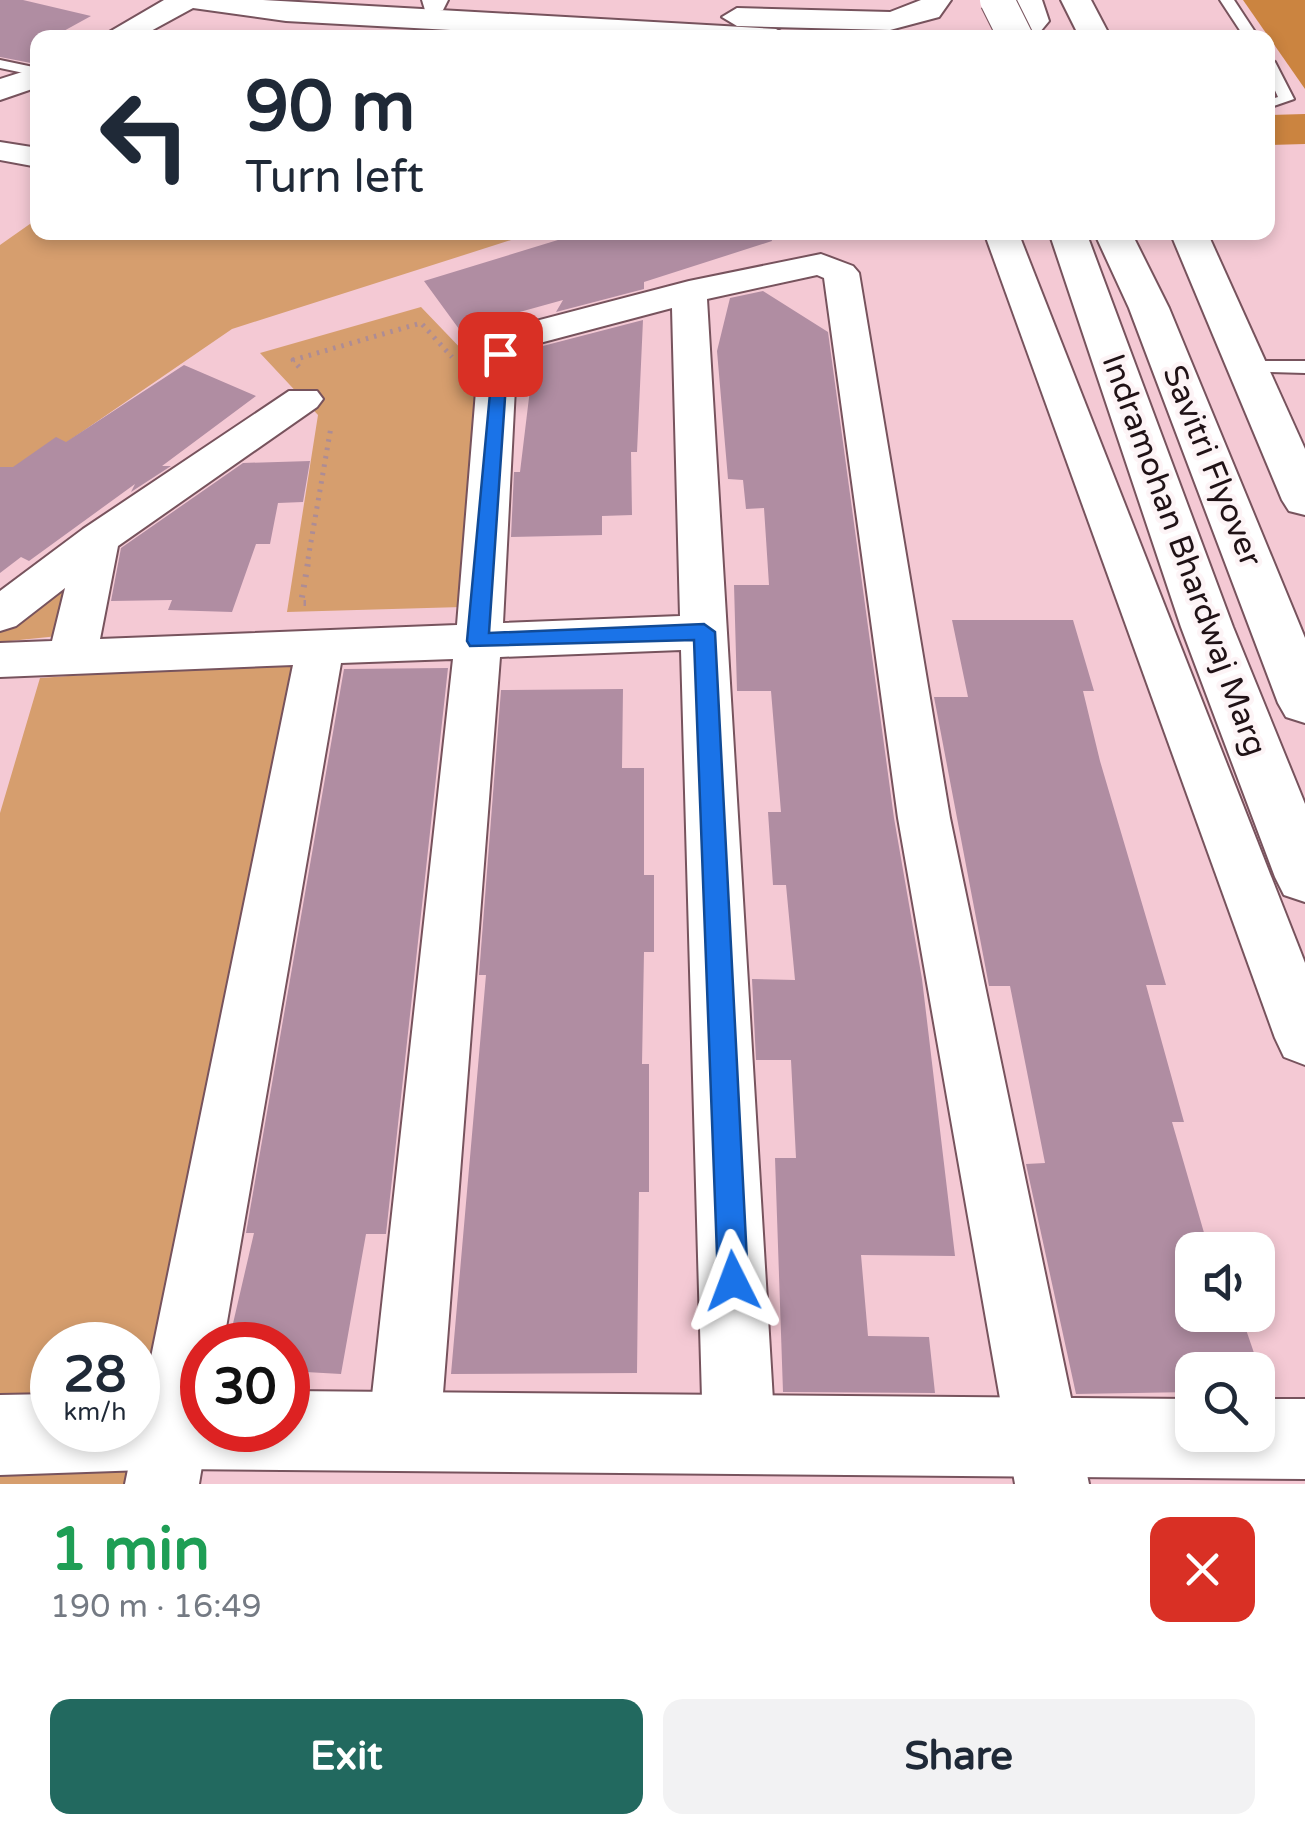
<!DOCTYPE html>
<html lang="en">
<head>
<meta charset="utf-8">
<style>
	body { margin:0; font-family:"Varela Round",sans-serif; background:#f2f2f3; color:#1f2937; height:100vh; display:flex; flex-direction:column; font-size:38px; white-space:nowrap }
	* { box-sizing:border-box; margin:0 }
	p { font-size:32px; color:#747a83 }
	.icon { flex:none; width:55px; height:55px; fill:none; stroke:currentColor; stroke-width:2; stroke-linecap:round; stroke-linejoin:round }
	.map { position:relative; height:1484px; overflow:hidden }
	.drawer { display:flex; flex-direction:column; background:#fff; flex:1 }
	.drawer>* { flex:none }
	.banner { position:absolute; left:30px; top:30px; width:1245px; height:210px; border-radius:20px; box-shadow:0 5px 15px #0003; background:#fff; color:#1f2937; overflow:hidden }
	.tools { position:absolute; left:1175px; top:1232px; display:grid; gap:20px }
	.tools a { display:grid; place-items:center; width:100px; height:100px; border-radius:20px; background:#fff; box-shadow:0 5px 15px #0003; font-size:50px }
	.speed { position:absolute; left:30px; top:1322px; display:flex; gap:20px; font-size:50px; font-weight:700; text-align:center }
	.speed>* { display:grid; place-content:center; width:130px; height:130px; border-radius:50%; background:#fff; box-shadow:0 5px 15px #0003; line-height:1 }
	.speed small { font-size:25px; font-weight:400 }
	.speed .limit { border:15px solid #d22; background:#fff; color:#111 }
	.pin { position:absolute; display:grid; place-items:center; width:85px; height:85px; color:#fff; margin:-42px; border-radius:20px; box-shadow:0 5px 15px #0006 }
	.me { position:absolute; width:110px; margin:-55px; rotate:357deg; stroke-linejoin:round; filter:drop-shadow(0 0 8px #0008) }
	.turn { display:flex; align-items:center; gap:35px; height:210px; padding:0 50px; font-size:45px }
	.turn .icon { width:130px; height:130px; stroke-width:2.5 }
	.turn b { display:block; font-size:70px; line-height:85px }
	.round { display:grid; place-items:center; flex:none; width:105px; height:105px; border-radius:20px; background:#f2f2f3 }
	.overview { display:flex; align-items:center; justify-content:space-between; height:170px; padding:0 50px }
	h1 { font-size:60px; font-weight:700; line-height:75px; color:#1e9e55 }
	.primary-button { display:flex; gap:20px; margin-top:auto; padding:20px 50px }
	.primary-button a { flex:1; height:115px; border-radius:20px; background:#22695f; color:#fff; font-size:40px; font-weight:700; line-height:115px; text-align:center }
	.primary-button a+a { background:#f2f2f3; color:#1f2937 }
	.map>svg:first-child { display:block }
</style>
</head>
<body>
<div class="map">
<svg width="1305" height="1484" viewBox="0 0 1305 1484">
	<rect width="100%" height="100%" fill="#f4c9d4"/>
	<g fill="#d69e6e" fill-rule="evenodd">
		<polygon points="37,219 38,232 533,233 232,329 0,488 0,245"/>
		<polygon points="421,307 490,379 462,607 287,612 318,415 260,353"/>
		<polygon points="89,560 68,635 0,642 0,626"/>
		<path d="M293 660 142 1412 132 1484H0V813L40 678ZM52 1345H138V1430H52Z"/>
	</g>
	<g fill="#cb8440">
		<polygon points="1243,0 1305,0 1305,89"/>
		<polygon points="1305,114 1305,144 1268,145 1268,115"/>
	</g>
	<g fill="#b08da2">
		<polygon points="0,0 23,0 91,16 51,38 38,38 36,64 0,57"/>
		<polygon points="584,232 770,232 772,241 644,282 644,289 556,312 563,300 459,329 424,281"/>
		<polygon points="763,291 828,332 894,818 922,979 955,1256 861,1255 868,1336 929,1337 935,1393 783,1392 775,1158 796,1158 791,1060 756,1060 752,979 795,980 786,885 773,885 768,812 781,812 771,691 737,691 734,585 769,585 764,508 746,509 743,480 728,479 717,351 730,298"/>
		<polygon points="643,320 637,452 631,452 632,515 602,516 602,535 511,537 514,472 520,472 535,348"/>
		<polygon points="184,365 256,396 162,466 171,466 131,492 135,484 29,561 21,557 0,573 0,467 13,467 56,437 66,442"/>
		<polygon points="310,461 303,502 278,503 270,544 256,544 232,612 168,610 172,600 111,601 121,548 243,463"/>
		<polygon points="952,620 1073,620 1094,691 1083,691 1100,761 1166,985 1146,985 1184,1122 1172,1122 1209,1250 1192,1250 1192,1315 1241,1315 1265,1385 1258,1386 1258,1370 1192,1370 1192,1392 1076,1394 1026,1164 1045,1163 1010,986 989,986 934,697 968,697"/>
		<polygon points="448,668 386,1234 366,1234 341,1374 288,1371 288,1345 228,1345 254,1233 246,1233 344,669"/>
		<polygon points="623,689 622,768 644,768 644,875 654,875 654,952 644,952 642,1064 649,1064 649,1192 639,1192 637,1373 451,1374 486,975 479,975 501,690"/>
	</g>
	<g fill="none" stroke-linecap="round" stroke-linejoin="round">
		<g stroke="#77535d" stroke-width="4">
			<g id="service">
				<polygon points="1220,0 1234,0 1259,38 1245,38"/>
				<polygon points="1268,58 1275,62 1294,99 1268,108 1268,100 1278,97 1268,75"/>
				<polygon points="0,60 38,68 38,76 0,68"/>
				<polygon points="1247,361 1305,361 1305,373 1240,371 1237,367"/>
			</g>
		</g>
		<g stroke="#77535d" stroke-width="4">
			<g id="minor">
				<polygon points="422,0 448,0 443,10 425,10"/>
				<polygon points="0,142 38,148 38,167 0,160"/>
				<polygon points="984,232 1018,232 1305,963 1305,1065 1284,1057 1275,1038"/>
				<path d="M821 254 853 266 859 273 950 818 1089 1484H1015L898 818 824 278 817 275 707 299 775 1434 764 1459 739 1470 714 1459 703 1434 681 650 500 657 440 1432 429 1457 404 1468 379 1457 368 1432 453 659 341 663 223 1345H202V1430H208L199 1484H125L293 665 0 677V643L52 641 65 588 16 626 0 631V591L83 529 289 391H317L323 399 317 407 118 546 100 639 457 625 480 342 486 334 689 281ZM672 308 680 616 503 623 517 349Z"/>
			</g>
		</g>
		<g stroke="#77535d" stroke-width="4">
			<g id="tertiary">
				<polygon points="164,0 263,0 776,29 791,38 595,38 286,21 193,8 138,38 99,38"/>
				<polygon points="921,0 951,0 939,17 890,30 737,26 722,17 737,8 890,12"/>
				<polygon points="1012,0 1042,0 1049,21 1035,38 991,38 1018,19"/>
				<polygon points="38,67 38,87 0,100 0,79"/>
				<polygon points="1049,232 1086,232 1233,627 1305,804 1305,902 1284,895 1275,877 1181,627"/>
				<polygon points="173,1391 202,1391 202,1430 288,1430 288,1391 1192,1399 1192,1435 1258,1435 1258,1399 1305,1399 1305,1479 173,1469 0,1475 0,1395 52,1394 52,1430 138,1430 138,1392"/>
			</g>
		</g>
		<g stroke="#77535d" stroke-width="4">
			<g id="primary">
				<polygon points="1061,0 1091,0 1111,38 1080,38"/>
				<polygon points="1094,232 1131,232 1169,308 1305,638 1305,723 1286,717 1278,703 1129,308"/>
				<polygon points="1170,232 1207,232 1305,449 1305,515 1289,511 1282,500"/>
			</g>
		</g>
		<g stroke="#ad8c95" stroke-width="5" stroke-dasharray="2.5 6" stroke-linecap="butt">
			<polyline points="299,367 293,360 421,323 452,357"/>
			<polyline points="308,559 331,427"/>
		</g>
		<polyline stroke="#ad8c95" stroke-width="6" stroke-dasharray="2.5 8" stroke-linecap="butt" points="306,603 301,603 309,557"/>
		<use href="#service" fill="#fff" fill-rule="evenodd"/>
		<use href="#minor" fill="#fff" fill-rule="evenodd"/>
		<use href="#tertiary" fill="#fff" fill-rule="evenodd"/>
		<use href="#primary" fill="#fff" fill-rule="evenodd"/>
		<g stroke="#77535d" stroke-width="36" stroke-linecap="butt">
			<polyline id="primary-bridge" points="997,0 1016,38"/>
		</g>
		<use href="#primary-bridge" stroke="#fff" stroke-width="34"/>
	</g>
	<polygon fill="#1a73e8" stroke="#114b97" stroke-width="2.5" points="494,350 508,354 489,633 704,624 715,632 748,1281 744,1292 733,1296 722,1292 718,1281 694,640 470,646 467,641"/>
	<g text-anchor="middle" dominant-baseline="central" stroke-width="9" stroke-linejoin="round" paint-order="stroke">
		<g font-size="32" fill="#201216" stroke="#fdf4f6">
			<text transform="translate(1212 466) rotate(68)">Savitri Flyover</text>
			<text transform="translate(1184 555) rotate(70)">Indramohan Bhardwaj Marg</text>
		</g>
	</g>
</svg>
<div class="tools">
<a><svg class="icon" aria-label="sound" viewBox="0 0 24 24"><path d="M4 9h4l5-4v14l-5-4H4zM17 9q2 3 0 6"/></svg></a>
<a><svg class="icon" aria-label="search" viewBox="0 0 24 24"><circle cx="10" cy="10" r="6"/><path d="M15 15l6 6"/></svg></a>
</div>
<div class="speed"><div>28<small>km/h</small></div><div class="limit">30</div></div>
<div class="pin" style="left:500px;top:354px;background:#d93025"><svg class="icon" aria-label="arrive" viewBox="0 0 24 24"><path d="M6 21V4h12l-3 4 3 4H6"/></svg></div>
<svg class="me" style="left:733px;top:1281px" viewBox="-20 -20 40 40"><path d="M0-17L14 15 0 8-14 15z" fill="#1a73e8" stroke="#fff" stroke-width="4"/></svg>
<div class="banner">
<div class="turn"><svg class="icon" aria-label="left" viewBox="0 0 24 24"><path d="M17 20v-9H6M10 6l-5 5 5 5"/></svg><div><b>90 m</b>Turn left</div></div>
</div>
</div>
<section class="drawer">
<div class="overview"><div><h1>1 min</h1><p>190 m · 16:49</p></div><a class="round" style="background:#d93025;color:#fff"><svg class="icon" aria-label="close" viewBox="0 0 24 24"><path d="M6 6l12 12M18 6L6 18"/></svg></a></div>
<div class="primary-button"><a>Exit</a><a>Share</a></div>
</section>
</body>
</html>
